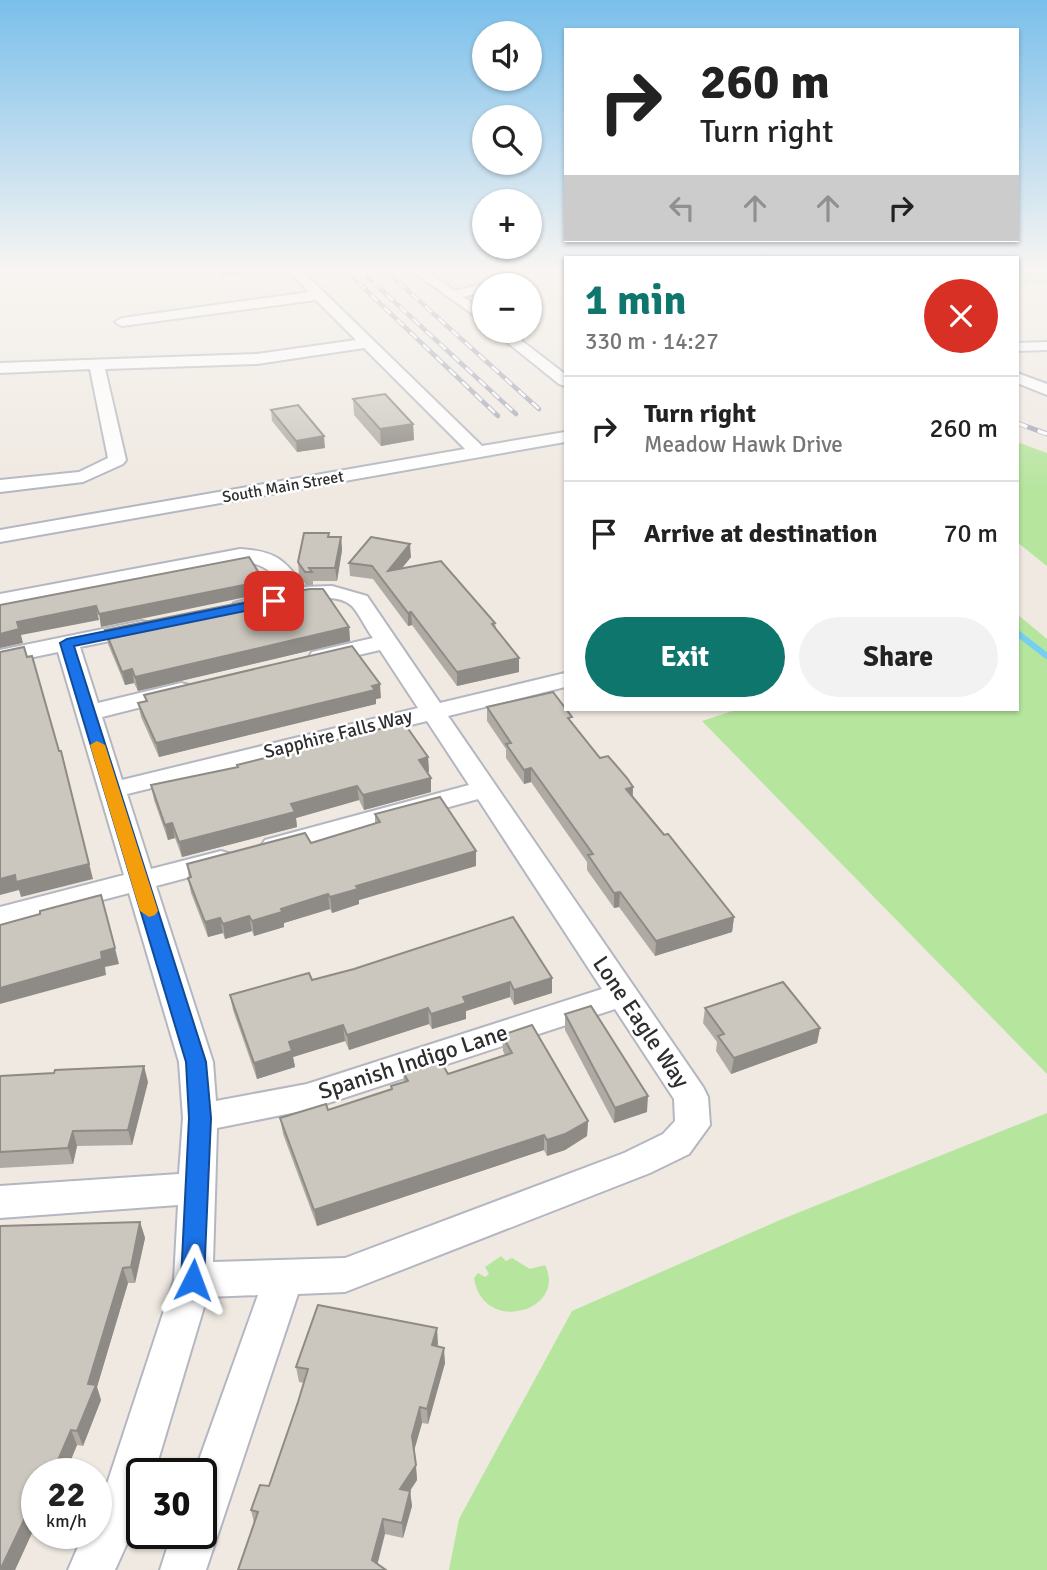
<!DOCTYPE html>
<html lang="en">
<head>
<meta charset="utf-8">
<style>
	body { margin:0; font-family:Signika,sans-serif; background:#f2f2f2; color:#222; height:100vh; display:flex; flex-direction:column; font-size:26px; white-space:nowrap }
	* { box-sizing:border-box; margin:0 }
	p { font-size:23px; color:#767676 }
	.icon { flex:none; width:38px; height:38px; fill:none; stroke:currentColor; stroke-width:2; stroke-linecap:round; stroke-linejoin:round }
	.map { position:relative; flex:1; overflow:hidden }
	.panel { position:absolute; left:564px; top:256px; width:455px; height:455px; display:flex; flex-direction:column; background:#fff; border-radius:0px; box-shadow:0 2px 5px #0004 }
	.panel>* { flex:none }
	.guide { position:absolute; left:564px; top:28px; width:455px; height:214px; border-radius:0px; box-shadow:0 2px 5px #0004; background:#fff; color:#222; overflow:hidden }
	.tools { position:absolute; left:472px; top:21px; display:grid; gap:14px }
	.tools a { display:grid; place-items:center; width:70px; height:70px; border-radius:50%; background:#fff; box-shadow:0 2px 5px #0004; font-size:35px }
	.speed { position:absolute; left:21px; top:1458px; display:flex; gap:14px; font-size:35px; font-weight:700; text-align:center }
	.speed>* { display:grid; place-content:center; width:91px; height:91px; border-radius:50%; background:#fff; box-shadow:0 2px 5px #0004; line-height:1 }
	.speed small { font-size:18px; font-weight:400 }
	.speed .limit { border:4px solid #111; border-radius:10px; background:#fff; color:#111 }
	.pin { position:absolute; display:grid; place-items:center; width:60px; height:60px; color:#fff; margin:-30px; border-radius:14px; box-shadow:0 4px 10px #0006 }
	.me { position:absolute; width:77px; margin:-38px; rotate:3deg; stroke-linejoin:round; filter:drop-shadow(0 0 5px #0008) }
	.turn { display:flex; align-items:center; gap:24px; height:147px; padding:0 21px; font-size:32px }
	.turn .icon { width:91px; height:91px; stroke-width:2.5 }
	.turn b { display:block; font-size:49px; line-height:60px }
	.lanes { display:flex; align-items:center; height:66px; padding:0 21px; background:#0003; justify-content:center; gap:35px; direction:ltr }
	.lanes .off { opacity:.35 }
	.round { display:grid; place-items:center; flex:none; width:74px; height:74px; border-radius:37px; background:#f2f2f2 }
	.headline { display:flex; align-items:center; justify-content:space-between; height:119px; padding:0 21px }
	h1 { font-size:42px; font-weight:700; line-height:52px; color:#0f766e }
	.cta { display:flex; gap:14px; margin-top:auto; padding:14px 21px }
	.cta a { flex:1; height:80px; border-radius:42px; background:#0f766e; color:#fff; font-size:28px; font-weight:700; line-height:80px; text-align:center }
	.cta a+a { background:#f2f2f2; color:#222 }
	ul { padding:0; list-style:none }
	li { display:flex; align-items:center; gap:21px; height:105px; padding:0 21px; border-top:2px solid #e0e0e0 }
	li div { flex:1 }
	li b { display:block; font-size:26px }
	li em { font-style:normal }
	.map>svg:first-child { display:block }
</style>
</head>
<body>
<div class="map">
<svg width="1047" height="1570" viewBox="0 0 1047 1570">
	<rect width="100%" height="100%" fill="#efe9e1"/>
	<g fill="#b6e59e">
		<polygon points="1017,270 1047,270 1047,282 1017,287"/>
		<polygon points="1017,442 1047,453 1047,566 1017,542"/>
		<polygon points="1017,614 1047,639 1047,1074 702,721 739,709 1017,709"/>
		<polygon points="1047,1113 1047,1570 449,1570 459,1519 572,1311 780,1220"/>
		<path d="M501 1256 506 1261 512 1258 530 1269 545 1265C568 1311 483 1336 474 1278L478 1273 485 1277 489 1274 485 1267Z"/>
	</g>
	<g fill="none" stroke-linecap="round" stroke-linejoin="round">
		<polyline stroke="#75cff0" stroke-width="6" points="1017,633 1047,656"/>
		<g stroke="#b4b7c1" stroke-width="4">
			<g id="minor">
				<polygon points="288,270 301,270 482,446 565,432 565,442 0,542 0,530 465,449 364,348 257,364 105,369 126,460 123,464 83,482 0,492 0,480 79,472 108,458 90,369 0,373 0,363 257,354 356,340 316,300 122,326 115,322 122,318 309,292"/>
				<polygon points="411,270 426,270 455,291 515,276 522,280 509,285 485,285 485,291 463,297 485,312 485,323"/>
				<polygon points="493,331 509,331 565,374 565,386 559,384"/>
				<polygon points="1047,342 1047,350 1017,351 1017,343"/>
				<polygon points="1017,373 1047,384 1047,395 1017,383"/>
				<path d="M240 549C274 551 285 559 304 587L332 586 367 596 440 703 565 673V687L448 716 703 1087 708 1097 710 1125 689 1154 650 1173 345 1292 298 1294 206 1570H160L172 1533H201V1474H194L258 1295 207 1297 154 1474H142V1510L115 1570H68L84 1533H96V1508L105 1490 174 1280 178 1205 0 1218V1186L179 1174 183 1118 179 1062 129 893 0 927V907L124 875 58 652 0 664V650L142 621 150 623 153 628 150 633 80 647 98 703 181 683 189 685 193 690 189 695 102 717 122 780 418 708 380 650 320 664 312 662 309 657 312 652 373 638C366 629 360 615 352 606 331 586 267 608 242 615L234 613 231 608 234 603 285 590C273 571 263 563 240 561L0 606V594ZM427 721 469 785 265 840 261 846 265 852 275 855 478 799 602 989 307 1084 216 1101 213 1062 156 886 231 866 235 860 231 854 221 851 151 869 127 794ZM615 1009 674 1099 675 1121 663 1134 624 1153 345 1258 213 1262 217 1128 307 1110Z"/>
			</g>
		</g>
		<use href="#minor" fill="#fff" fill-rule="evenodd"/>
		<g stroke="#a3a6b8" stroke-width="4.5">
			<g id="rail-far1">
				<polyline points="345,270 498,416"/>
				<polyline points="360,270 516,414"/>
				<polyline points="385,270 539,409"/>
			</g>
		</g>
		<g stroke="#a3a6b8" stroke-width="5">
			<polyline id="rail" points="1017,423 1047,434"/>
		</g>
		<use href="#rail-far1" stroke="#fff" stroke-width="2.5" stroke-dasharray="9" stroke-linecap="butt"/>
		<use href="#rail" stroke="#fff" stroke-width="3.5" stroke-dasharray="11" stroke-linecap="butt"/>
	</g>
	<g fill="#afaba4">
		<polygon points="214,270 260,270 260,273 220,276"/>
		<polygon points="353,399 413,424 414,440 381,446 354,415"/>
		<polygon points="271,410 325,448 297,452 272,421"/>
		<polygon points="329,537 341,537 342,550 337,581 313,581 313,585 306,585 299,575 298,562"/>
		<polygon points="411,557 401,569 495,623 496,628 519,672 457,686 412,625 408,626 373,579 350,576 349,563"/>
		<polygon points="286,617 349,627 350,641 138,691 134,683 125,685 108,644 105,630"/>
		<polygon points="144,695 381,698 376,699 376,704 159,757 141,717 138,703 146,702"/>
		<polygon points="487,707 572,722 600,758 633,787 633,796 734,917 732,932 655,956 619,907 614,908 587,870 587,862 531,782 524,784 506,758 506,749 487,721"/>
		<polygon points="428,757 429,772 427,772 431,778 431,792 364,810 359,800 296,818 297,827 182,857 175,838 168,840 154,800 151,785 237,768 237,765"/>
		<polygon points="375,814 476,866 359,900 359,904 332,913 330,909 284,923 284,927 254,936 252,931 225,939 223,933 208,937 191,893 188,878 189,878 187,864 311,843 375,823"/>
		<polygon points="513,917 552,993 514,1005 510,997 466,1011 466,1019 432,1029 429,1024 349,1050 345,1041 293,1057 295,1067 257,1079 233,1010 230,995 312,980 354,969"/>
		<polygon points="705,1008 820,1028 817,1043 731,1074 716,1051 717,1042 703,1023"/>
		<polygon points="565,1014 647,1112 614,1123 565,1030"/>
		<polygon points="502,1035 588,1121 587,1136 565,1150 547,1156 544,1150 317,1226 283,1134 280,1118 328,1110 391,1089 391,1086 404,1082 403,1072 448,1074 505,1055 503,1051"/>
		<polygon points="0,1076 148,1082 132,1145 77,1146 73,1164 0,1168"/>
		<polygon points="140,1222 145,1238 135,1283 128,1283 97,1387 101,1400 83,1446 77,1445 65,1474 37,1474 37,1522 15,1570 0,1570 0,1226"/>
		<polygon points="437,1328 437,1346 445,1363 428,1424 422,1423 414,1450 417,1480 410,1491 412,1506 403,1538 385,1534 254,1523 251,1510 269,1486 304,1383 299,1382 296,1367"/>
	</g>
	<g fill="#8e8b86">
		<polygon points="219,270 260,270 260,273 220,276"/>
		<polygon points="413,424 414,440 381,446 380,429"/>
		<polygon points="324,436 325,448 297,452 296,441"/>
		<polygon points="341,537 342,550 337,581 335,568"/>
		<polygon points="410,544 411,557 389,584 388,571"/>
		<polygon points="264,581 266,593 101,627 99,614"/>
		<polygon points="96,606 99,620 21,635 23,643 0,648 0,634 17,622"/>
		<polygon points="411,612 412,625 408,626 408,613"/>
		<polygon points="349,627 350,641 138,691 135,677"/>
		<polygon points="519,658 519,672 457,686 457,672"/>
		<polygon points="132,669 134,683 125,685 122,672"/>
		<polygon points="380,684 381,698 376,699 376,704 159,757 156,743"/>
		<polygon points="61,751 93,879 21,897 19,890 0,895 0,879"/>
		<polygon points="428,757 429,772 419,774 419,760"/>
		<polygon points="531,768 531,782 524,784 524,770"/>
		<polygon points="431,778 431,792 364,810 363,795"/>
		<polygon points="357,786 359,800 296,818 297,827 182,857 179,842 291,804"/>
		<polygon points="633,787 632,802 626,789"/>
		<polygon points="172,823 175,838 168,840 165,825"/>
		<polygon points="476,851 476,866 359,900 359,904 332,913 330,897 356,886"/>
		<polygon points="620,892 619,907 614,908 614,893"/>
		<polygon points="328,894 330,909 284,923 284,927 254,936 252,921 281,909"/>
		<polygon points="249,916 252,931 225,939 223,924"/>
		<polygon points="734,917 732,932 655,956 656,941"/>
		<polygon points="220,918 223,933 208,937 205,922"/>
		<polygon points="115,948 119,964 105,967 106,975 0,1004 0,988 101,952"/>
		<polygon points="552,978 552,993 514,1005 514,990"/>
		<polygon points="510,982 510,997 466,1011 466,1019 432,1029 431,1014 463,997"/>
		<polygon points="428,1008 429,1024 349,1050 347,1035"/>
		<polygon points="343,1025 345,1041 293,1057 295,1067 257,1079 254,1063 289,1042"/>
		<polygon points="820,1028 817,1043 731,1074 734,1058"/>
		<polygon points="144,1066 148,1082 132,1145 128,1130"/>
		<polygon points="648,1096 647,1112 614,1123 615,1108"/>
		<polygon points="588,1121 587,1136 565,1150 547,1156 547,1140"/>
		<polygon points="73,1131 77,1146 73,1164 68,1148"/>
		<polygon points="544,1135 544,1150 317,1226 314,1210"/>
		<polygon points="140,1222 145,1238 135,1283 131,1267"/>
		<polygon points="123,1268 128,1283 97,1387 101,1400 83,1446 77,1431 88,1384"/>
		<polygon points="437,1328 438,1344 433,1360 432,1345"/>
		<polygon points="444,1348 445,1363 428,1424 427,1409"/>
		<polygon points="420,1407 422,1423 414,1451 412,1436"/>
		<polygon points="71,1430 77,1445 65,1474 52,1474"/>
		<polygon points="416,1465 417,1480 401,1504 400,1489"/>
		<polygon points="410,1491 412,1506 403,1538 402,1523"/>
		<polygon points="37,1493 37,1522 15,1570 1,1570"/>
		<polygon points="383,1519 385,1534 376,1570 372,1560"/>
	</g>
	<g fill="#cbc7bf" stroke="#8e8b86" stroke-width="2">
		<polygon points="385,394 413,424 380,429 353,399"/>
		<polygon points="298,405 324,436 296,441 271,410"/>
		<polygon points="304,533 329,533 328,537 341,537 335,568 309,568 312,572 305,572 298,562"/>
		<polygon points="371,537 410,544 388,571 441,561 495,623 492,624 519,658 457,672 411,612 408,613 372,566 349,563"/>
		<polygon points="249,557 264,581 99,614 96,606 17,622 19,629 0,634 0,605"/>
		<polygon points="310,589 323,589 349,627 135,677 132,669 122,672 105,630 274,596 286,617 292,592"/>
		<polygon points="352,646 380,684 372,686 375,690 156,743 138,703 147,701 144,695"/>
		<polygon points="24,647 27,657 32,656 59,751 61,751 89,864 16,882 15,875 0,879 0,652"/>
		<polygon points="553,692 572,717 568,718 600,758 608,756 627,778 633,787 626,789 664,835 668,834 734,917 656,941 620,892 614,893 588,855 593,854 531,768 524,770 506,744 511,743 487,707"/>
		<polygon points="404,723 428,757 419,760 431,778 363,795 357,786 291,804 295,812 179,842 172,823 165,825 151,785 238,767 237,765"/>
		<polygon points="440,797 476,851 356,886 358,889 330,897 328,894 281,909 282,912 252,921 249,916 223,924 220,918 205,922 188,878 191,877 187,864 305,833 311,843 380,822 375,814"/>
		<polygon points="101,895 115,948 101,952 102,959 0,988 0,925 40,914 40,911"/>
		<polygon points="513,917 552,978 514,990 510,982 463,997 466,1003 431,1014 428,1008 347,1035 343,1025 289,1042 292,1051 254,1063 230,995 309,973 312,980 354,969"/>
		<polygon points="783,982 820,1028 734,1058 718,1036 724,1034 705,1008"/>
		<polygon points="591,1006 648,1096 615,1108 565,1014"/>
		<polygon points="532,1025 588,1121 565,1134 547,1140 544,1135 314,1210 280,1118 326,1104 328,1110 392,1089 391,1086 408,1081 403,1072 440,1060 448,1074 512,1053 502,1035"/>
		<polygon points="144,1066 128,1130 73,1131 68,1148 0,1152 0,1076 54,1073 55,1070"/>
		<polygon points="140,1222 131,1267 123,1268 88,1384 96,1385 77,1431 71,1430 52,1474 37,1474 37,1493 0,1570 0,1226"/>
		<polygon points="318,1305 437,1328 432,1345 444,1348 427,1409 420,1407 412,1436 416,1465 400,1489 410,1491 402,1523 383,1519 372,1560 386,1570 238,1570 258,1512 251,1510 260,1485 269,1486 298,1402 308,1369 296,1367"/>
	</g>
	<linearGradient id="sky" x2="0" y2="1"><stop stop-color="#7abfeb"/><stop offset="0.55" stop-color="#f8f5f2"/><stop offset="1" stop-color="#f8f5f2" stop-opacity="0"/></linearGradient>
	<rect width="1047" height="490" fill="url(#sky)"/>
	<polygon fill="#1a73e8" stroke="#114b97" stroke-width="2" points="274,597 281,601 279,604 74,646 206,1062 211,1118 204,1280 201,1287 193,1290 184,1287 181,1280 189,1118 186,1062 60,643 67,639"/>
	<polygon fill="#f59e0b" points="97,741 105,745 158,911 155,915 149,917 140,911 90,745"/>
	<g text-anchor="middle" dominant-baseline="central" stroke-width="5" stroke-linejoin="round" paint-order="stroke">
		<g font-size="16" fill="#2e2e2e" stroke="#fff">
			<text transform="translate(283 487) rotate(-10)">South Main Street</text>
		</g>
		<g font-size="19" fill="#2e2e2e" stroke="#fff">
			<text transform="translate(338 734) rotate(-14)">Sapphire Falls Way</text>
		</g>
		<g font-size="23" fill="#2e2e2e" stroke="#fff">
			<text transform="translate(641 1022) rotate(56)">Lone Eagle Way</text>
			<text transform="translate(413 1062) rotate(-18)">Spanish Indigo Lane</text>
		</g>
	</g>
</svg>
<div class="tools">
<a><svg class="icon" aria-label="sound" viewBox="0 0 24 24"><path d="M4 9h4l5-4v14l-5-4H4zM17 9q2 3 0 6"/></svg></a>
<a><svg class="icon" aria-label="search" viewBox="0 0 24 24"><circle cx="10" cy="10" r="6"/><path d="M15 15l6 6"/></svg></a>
<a>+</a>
<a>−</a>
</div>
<div class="speed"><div>22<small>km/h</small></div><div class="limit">30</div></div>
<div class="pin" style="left:274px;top:601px;background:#d93025"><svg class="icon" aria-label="arrive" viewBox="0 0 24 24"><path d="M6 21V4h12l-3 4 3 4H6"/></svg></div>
<svg class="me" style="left:193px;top:1280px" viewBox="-20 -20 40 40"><path d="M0-17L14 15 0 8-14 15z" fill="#1a73e8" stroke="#fff" stroke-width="4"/></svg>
<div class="guide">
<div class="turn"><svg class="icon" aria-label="right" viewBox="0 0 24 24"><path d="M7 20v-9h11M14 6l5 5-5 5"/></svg><div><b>260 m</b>Turn right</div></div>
<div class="lanes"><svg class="icon off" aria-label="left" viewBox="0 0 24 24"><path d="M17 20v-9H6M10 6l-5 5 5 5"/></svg><svg class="icon off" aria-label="ahead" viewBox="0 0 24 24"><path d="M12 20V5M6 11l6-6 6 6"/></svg><svg class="icon off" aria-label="ahead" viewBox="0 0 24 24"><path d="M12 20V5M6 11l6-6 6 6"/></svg><svg class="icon" aria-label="right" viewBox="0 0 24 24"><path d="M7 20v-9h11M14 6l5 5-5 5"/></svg></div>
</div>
<section class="panel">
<div class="headline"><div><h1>1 min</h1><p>330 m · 14:27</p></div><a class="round" style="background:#d93025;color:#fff"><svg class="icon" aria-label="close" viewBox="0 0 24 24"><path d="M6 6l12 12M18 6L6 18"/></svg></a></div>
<ul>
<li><svg class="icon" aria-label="right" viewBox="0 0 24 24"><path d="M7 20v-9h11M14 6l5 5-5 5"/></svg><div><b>Turn right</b><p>Meadow Hawk Drive</p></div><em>260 m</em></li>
<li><svg class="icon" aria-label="arrive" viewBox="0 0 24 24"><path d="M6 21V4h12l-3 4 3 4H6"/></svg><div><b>Arrive at destination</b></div><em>70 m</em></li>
</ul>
<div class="cta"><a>Exit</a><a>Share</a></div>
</section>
</div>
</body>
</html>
